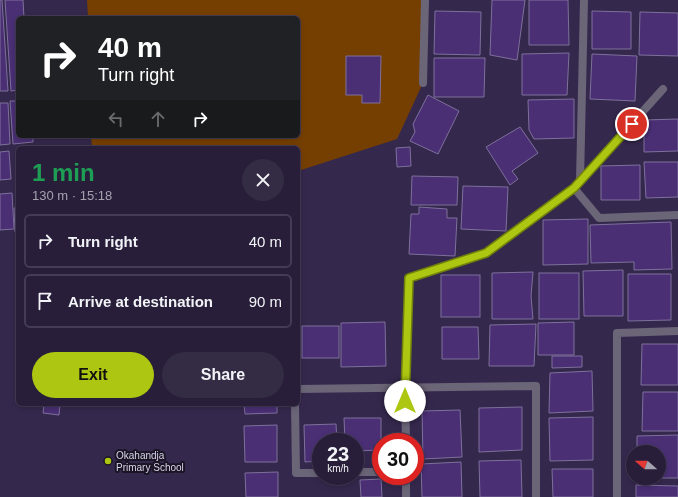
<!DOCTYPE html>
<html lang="en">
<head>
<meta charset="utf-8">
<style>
	body { margin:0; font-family:Helvetica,sans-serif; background:#342b45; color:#f1f3f6; height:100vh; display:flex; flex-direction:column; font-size:15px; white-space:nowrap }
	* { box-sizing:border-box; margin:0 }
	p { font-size:13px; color:#a5a2af }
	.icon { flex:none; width:22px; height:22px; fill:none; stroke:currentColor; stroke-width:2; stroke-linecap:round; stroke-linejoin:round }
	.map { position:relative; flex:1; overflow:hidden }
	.details { position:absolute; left:16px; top:146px; width:284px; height:260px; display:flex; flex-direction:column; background:#281e3a; border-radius:6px; box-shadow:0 2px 6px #0003,0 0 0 1px #443c54 }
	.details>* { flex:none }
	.banner { position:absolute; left:16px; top:16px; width:284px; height:122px; border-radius:6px; box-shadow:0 2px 6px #0003,0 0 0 1px #443c54; background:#202124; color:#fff; overflow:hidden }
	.needle { width:26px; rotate:290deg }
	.buttons { position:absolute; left:626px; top:445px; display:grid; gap:8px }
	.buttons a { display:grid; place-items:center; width:40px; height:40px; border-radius:50%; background:#281e3a; box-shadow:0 2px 6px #0003,0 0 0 1px #443c54; font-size:20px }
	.speed { position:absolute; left:312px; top:433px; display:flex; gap:8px; font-size:20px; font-weight:700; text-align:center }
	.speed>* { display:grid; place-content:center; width:52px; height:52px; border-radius:50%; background:#281e3a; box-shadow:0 2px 6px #0003,0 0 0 1px #443c54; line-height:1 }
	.speed small { font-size:10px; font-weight:400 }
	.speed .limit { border:6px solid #d22; background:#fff; color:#111 }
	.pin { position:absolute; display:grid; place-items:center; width:34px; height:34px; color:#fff; margin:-17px; border:2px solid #fff; border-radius:50%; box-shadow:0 1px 4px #0007 }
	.me { position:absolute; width:44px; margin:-22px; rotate:0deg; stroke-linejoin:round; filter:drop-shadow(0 0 3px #0008) }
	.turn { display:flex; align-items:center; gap:14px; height:84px; padding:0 16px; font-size:18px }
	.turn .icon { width:52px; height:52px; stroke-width:2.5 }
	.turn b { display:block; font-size:28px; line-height:34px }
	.lanes { display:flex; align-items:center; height:38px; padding:0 16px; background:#0003; justify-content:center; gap:20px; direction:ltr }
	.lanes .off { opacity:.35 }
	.round { display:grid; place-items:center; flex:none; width:42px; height:42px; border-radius:21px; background:#342b45 }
	.headline { display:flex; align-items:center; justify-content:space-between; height:68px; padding:0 16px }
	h1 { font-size:24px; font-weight:600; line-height:30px; color:#1e9e55 }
	.button { display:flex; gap:8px; margin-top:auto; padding:8px 16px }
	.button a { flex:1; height:46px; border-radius:24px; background:#acc611; color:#111; font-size:16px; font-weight:600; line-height:46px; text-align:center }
	.button a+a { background:#342b45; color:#f1f3f6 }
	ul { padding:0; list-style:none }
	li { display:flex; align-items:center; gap:12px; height:54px; margin:0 8px 6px; padding:0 8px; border:2px solid #443c54; border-radius:6px }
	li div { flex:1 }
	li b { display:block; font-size:15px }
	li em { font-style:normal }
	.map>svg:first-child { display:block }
</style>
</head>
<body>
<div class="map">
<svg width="678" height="497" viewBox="0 0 678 497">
	<rect width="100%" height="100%" fill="#35284d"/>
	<polygon fill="#763f02" points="87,0 425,0 423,83 397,139 298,171 298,148 92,148 91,136 298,136 298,18 88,18"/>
	<g fill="#4a2f75" stroke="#7e709b">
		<polygon points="0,0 2,0 8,91 0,91"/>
		<polygon points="5,0 23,0 24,18 18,18 18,90 11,91"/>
		<polygon points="492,0 525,0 517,60 490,55"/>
		<polygon points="529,0 568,0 569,45 529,45"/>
		<polygon points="435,11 481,12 480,55 434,54"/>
		<polygon points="592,11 631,12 631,49 592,49"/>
		<polygon points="640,12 678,13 678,56 639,55"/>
		<polygon points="569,53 567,95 522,95 522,54"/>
		<polygon points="592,54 637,56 635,101 590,99"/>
		<polygon points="346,56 381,56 380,103 362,103 362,95 346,95"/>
		<polygon points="434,58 485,58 484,97 434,97"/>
		<polygon points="428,95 459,111 438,154 410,141 415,132 413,124"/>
		<polygon points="574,99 574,138 534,139 529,130 528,100"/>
		<polygon points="10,101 18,101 18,136 33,136 33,142 13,144"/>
		<polygon points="0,103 8,103 10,144 0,145"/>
		<polygon points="678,119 678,151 644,152 644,120"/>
		<polygon points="520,127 538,153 512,171 518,179 510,185 486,147"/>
		<polygon points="410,147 411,166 397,167 396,148"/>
		<polygon points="9,151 11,179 0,180 0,152"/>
		<polygon points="644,162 678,162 678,197 646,198"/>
		<polygon points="640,165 640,200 601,200 601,166"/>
		<polygon points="412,176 458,177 457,205 411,205"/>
		<polygon points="463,186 508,187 506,231 461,229"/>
		<polygon points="12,193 14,229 0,230 0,194"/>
		<polygon points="419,207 447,209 447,218 457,218 455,256 409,254 411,214 419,214"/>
		<polygon points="14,208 18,208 18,232 15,232"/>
		<polygon points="588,219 588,264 543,265 543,220"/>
		<polygon points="671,222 672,269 634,270 634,262 591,263 590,225"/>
		<polygon points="623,270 623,316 584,316 583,271"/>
		<polygon points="533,272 531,296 533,319 492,319 492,273"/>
		<rect x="539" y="273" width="40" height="46"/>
		<polygon points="628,274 671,274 671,320 628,321"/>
		<rect x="441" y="275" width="39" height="42"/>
		<polygon points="385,322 386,366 341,367 341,323"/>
		<polygon points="574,322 574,355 538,355 538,323"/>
		<polygon points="536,324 534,366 489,366 490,325"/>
		<rect x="302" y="326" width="37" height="32"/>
		<polygon points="442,327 478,327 479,359 442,359"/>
		<polygon points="642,344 678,344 678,385 641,385"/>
		<polygon points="552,356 582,356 582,367 552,368"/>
		<polygon points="592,371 593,411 549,413 550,373"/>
		<polygon points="643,392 678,392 678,431 642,431"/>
		<polygon points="44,404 60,404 59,415 43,413"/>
		<polygon points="244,404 277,404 277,413 245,414"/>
		<polygon points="522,407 522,450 479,452 479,408"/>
		<polygon points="460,410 462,457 423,459 422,411"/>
		<polygon points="593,417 593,460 550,461 549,418"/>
		<polygon points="344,418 381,418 381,450 355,451 355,442 345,442"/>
		<polygon points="336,424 337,442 321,442 321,461 305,462 304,425"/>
		<polygon points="277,425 277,462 245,462 244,426"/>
		<polygon points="678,435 678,478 637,478 659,478 659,452 637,452 637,436"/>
		<polygon points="521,460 522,497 480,497 479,461"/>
		<polygon points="461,462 462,497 422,497 421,464"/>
		<polygon points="552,469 593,469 593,497 553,497"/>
		<polygon points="278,472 278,497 246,497 245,473"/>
		<polygon points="381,479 382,497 361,497 360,480"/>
		<polygon points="636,485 678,486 678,497 636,497"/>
	</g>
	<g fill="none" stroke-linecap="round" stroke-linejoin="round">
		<g stroke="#6b6578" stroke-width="8">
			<polyline points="423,83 425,0"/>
			<polyline points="580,181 584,0"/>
			<polyline points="574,188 599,218 678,215"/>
			<polyline points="298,389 536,386 536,497"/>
			<polyline points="295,404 296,473 321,473"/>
			<polyline points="406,442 405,388 409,278 486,253 574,188 663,89"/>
			<polyline points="355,472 381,472"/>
			<polyline points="406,476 406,497"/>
			<polyline points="617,497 617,333 678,331"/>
		</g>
	</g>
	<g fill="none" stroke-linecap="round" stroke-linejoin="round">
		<g stroke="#70810b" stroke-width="10">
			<polyline id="route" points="405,401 409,278 486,253 574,188 632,124"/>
		</g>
		<use href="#route" stroke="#acc611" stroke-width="7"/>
	</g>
	<circle fill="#acc611" stroke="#1a1525" stroke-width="1.5" cx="108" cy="461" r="4"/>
	<g text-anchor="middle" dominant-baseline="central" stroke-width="4" stroke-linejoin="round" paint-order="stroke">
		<g font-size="10" fill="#d9d2e9" stroke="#1a1525" text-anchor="start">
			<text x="116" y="455">Okahandja<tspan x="116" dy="12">Primary School</tspan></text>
		</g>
	</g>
</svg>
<div class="buttons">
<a><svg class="needle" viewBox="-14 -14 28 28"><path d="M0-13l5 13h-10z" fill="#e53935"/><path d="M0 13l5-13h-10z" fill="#a5a2af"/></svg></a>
</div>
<div class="speed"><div>23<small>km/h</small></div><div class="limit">30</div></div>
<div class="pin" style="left:632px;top:124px;background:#d93025"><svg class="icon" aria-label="arrive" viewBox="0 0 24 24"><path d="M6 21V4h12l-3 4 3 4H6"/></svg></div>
<svg class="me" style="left:405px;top:401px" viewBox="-20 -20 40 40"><circle r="19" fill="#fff"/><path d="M0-13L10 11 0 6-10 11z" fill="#acc611"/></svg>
<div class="banner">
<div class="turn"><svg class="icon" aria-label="right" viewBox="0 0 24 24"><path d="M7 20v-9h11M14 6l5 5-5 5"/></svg><div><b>40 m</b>Turn right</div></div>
<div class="lanes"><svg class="icon off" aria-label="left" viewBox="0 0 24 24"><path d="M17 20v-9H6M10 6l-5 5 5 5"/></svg><svg class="icon off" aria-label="ahead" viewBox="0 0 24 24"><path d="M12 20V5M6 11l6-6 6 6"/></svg><svg class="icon" aria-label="right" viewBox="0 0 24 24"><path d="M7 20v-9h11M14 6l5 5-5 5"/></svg></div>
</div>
<section class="details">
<div class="headline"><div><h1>1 min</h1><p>130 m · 15:18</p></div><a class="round"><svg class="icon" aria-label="close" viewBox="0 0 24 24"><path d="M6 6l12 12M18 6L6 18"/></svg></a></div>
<ul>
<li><svg class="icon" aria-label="right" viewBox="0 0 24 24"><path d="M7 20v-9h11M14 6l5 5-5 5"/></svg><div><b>Turn right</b></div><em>40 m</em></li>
<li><svg class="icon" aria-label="arrive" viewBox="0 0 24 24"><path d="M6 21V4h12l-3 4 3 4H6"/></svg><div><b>Arrive at destination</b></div><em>90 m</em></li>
</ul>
<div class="button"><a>Exit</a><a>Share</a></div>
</section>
</div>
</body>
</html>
